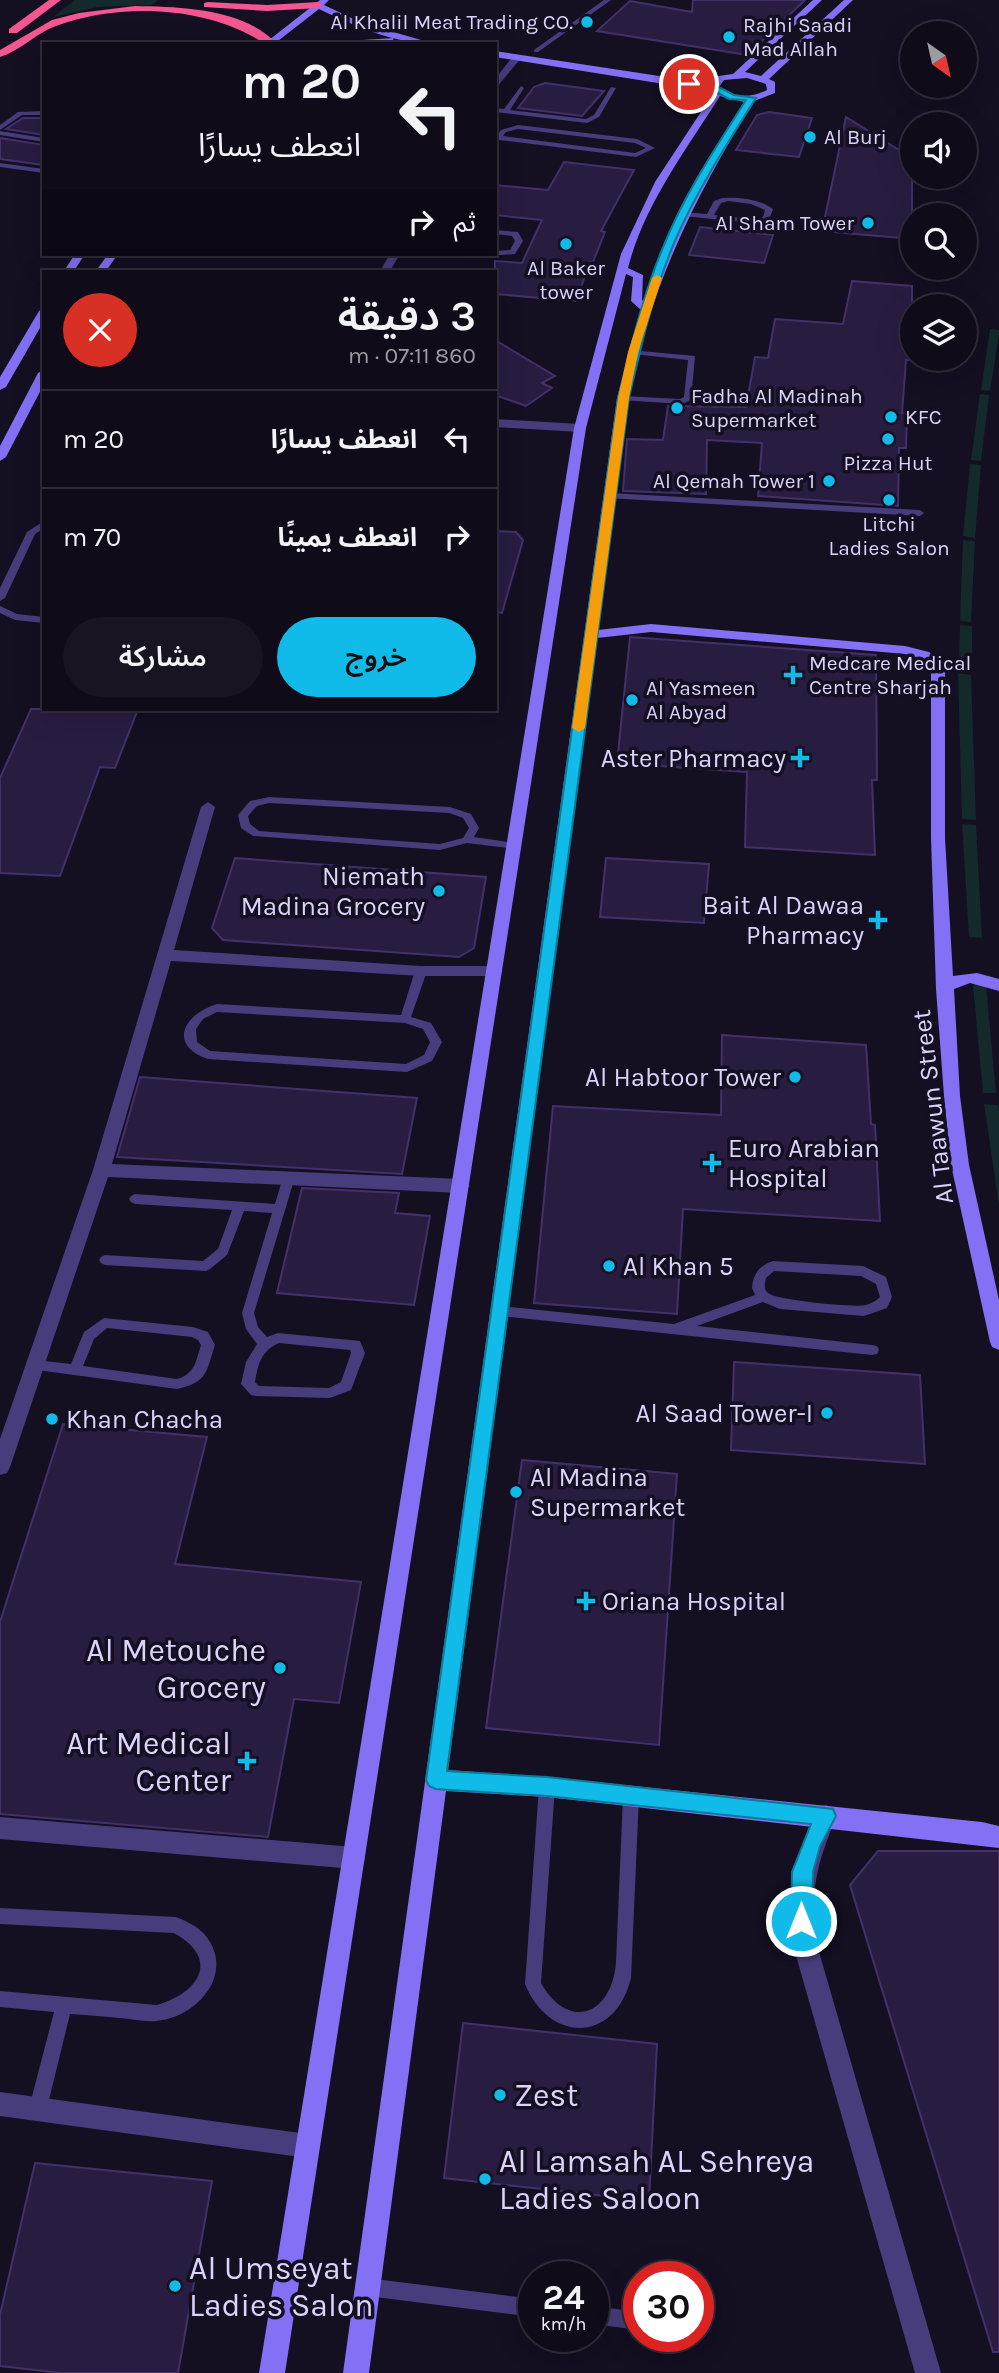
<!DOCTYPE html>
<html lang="ar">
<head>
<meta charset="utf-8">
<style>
	body { margin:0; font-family:Karla,"Noto Sans Arabic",sans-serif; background:#181422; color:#f1f3f6; direction:rtl; height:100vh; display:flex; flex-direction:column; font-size:26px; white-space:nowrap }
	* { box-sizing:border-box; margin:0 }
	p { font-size:23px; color:#9b9ba2 }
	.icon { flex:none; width:38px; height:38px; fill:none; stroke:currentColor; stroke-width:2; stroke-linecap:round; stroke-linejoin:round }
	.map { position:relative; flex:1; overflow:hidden; direction:ltr }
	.side { position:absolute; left:42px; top:270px; width:455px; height:441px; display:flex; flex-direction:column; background:#0f0b19; border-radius:0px; box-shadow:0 7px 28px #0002,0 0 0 2px #2f2b38; direction:rtl }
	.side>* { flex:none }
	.hud { position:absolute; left:42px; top:42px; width:455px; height:214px; border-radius:0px; box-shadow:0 7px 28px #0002,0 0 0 2px #2f2b38; direction:rtl; background:#0f0b19; color:#f1f3f6; overflow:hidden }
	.needle { width:46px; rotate:146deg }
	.fabs { position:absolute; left:900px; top:21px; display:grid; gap:14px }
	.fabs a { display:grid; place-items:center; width:77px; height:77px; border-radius:50%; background:#0f0b19; box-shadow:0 7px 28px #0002,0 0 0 2px #2f2b38; font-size:35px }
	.speed { position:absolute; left:518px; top:2261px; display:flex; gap:14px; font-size:35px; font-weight:700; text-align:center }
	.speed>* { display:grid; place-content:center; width:91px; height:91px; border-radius:50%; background:#0f0b19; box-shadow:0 7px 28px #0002,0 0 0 2px #2f2b38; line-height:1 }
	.speed small { font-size:18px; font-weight:400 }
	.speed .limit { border:10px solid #d22; background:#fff; color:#111 }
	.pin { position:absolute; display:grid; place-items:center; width:60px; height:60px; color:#fff; margin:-30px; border:4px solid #fff; border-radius:50%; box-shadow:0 2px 7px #0007 }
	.me { position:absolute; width:77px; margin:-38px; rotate:0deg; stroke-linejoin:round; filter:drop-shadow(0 0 5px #0008) }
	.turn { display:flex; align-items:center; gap:24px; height:147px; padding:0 21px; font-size:32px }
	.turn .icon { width:91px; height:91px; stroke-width:2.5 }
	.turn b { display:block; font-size:49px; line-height:60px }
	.then { display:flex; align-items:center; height:66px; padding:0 21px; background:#0003; gap:14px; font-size:26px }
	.round { display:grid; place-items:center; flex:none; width:74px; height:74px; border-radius:37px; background:#181422 }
	.overview { display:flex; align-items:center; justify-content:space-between; height:119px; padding:0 21px }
	h1 { font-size:42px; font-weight:600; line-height:52px }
	.cta { display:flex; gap:14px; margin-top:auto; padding:14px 21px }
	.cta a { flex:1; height:80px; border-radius:42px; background:#11bbe9; color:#111; font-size:28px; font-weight:600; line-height:80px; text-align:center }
	.cta a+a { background:#181422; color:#f1f3f6 }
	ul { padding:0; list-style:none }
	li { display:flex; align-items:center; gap:21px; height:98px; padding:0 21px; border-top:2px solid #2f2b38 }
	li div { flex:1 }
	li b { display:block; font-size:26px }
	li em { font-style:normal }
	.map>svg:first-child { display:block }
</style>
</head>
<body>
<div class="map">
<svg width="999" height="2373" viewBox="0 0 999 2373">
	<rect width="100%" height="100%" fill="#140f21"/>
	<g fill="#13292b">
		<polygon points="75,0 155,0 158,1 151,5 98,7 53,17"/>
		<polygon points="990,329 999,330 999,335 990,391 981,390"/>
		<polygon points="980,394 989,395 981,461 971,460"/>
		<polygon points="970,464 981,465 975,538 963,536"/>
		<polygon points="963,540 975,541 971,622 960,621"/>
		<polygon points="960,625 972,626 972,666 959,665"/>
		<polygon points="958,673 971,675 976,820 962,819"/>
		<polygon points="962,824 976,825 982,938 969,937"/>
		<polygon points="973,985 986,985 996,1093 983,1093"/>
		<polygon points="984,1104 998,1105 999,1112 999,1205"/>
	</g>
	<g fill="#281c41" stroke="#43306b" stroke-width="2">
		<polygon points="693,0 805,0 747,55 597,31 630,1 692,12"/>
		<polygon points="545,83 604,91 582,116 518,108 534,87"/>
		<polygon points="769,112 812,118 799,157 736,150 757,115"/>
		<polygon points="846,117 912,158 912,239 822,231"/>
		<polygon points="23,118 44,118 44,135 6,129"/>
		<polygon points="0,138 44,145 44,165 0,159"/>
		<polygon points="564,162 634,170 601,231 605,232 593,262 590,262 576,301 495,294 495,261 522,263 542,220 495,215 495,185 548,190"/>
		<polygon points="700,227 773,235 764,263 689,255"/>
		<polygon points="852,281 912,286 912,360 906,360 902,413 907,413 906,448 899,448 898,506 758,496 762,443 707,440 706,494 623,491 627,439 663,440 668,406 746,407 755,357 768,358 775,319 843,324"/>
		<polygon points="495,340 555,376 542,383 552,388 526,406 495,395"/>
		<polygon points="495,531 516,532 523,540 502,613 495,612"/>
		<polygon points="630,637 876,655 877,780 872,780 875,855 745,847 747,772 617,763"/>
		<polygon points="31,709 138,709 115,768 100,767 60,876 0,873 0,778"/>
		<polygon points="235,858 486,877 474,948 459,957 223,940 212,928"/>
		<polygon points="606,858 709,864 704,923 600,917"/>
		<polygon points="722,1035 866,1045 871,1124 875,1125 880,1221 683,1209 677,1314 534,1303 553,1106 721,1115"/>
		<polygon points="140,1077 417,1098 402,1174 117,1157"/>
		<polygon points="302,1188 399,1193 395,1213 430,1216 414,1305 277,1293"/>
		<polygon points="734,1362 920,1375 925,1464 731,1450"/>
		<polygon points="63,1424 207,1437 175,1564 361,1582 339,1703 294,1699 268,1837 0,1814 0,1622"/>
		<polygon points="522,1460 677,1474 659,1745 486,1728"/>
		<polygon points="878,1851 999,1851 999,2352 993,2352 850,1885"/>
		<polygon points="463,2023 657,2044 649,2201 444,2178"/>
		<polygon points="35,2163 212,2181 178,2373 61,2373 0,2366 0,2315"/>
	</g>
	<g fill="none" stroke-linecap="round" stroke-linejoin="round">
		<g fill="#473d7d" fill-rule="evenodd">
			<polygon points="604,0 611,0 538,52 534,52 534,50"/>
			<polygon points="521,86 524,88 510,110 586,119 594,115 611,87 616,88 599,117 587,123 495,112 495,108 504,109"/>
			<polygon points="44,111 44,115 22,115 0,130 0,125 18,112"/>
			<path d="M518 125 637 139 655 148 636 157 499 140 496 138 501 130ZM518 129 635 143 646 148 635 153 503 136 506 132Z"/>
			<polygon points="0,131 44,138 44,142 0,135"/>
			<polygon points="0,163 44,169 44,173 0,167"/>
			<path d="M722 198C738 197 760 199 773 209L769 220 752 223 683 216 679 214 683 212 707 214 714 201ZM728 201 751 204 765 210 763 217 752 219 714 215 721 203Z"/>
			<polygon points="495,230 518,232 523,241 515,254 487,256 486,254 495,254 495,251 510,250 515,241 512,236 495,234"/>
			<polygon points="630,350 695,356 691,400 682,404 620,400 619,398 623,396 680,399 684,397 688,360 633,354 630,354"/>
			<polygon points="610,493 920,510 924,513 920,516 607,498 606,496"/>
			<polygon points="44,521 44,528 35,534 5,598 0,601 0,588 27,532"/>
			<polygon points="0,606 17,614 44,617 44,623 15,620 0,613"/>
			<path d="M269 797 450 807 471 814 479 828 474 837 516 843 521 846 516 849 467 843 440 850 253 836 241 828 238 815 250 801ZM269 803 449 813 463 818 469 828 463 838 440 844 259 831 250 824 248 816 257 806Z"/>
			<path d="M421 967 427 971 411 1017 431 1023 442 1042 432 1061 407 1072 208 1059C167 1045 184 1014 217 1004L401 1015 415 971ZM217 1012 405 1023 423 1029 430 1042 424 1055 406 1064 210 1051 197 1042 196 1029 203 1019Z"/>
			<path d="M289 1172 295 1177 254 1313 258 1327 267 1337 278 1333 360 1341 365 1353 351 1390 330 1398 256 1396 251 1395 241 1384 246 1362 257 1344 246 1329 242 1313 272 1213 244 1211 227 1255 210 1269 206 1271 105 1265 101 1263 99 1260 101 1257 105 1255 203 1261 218 1249 232 1210 135 1204 131 1202 129 1199 131 1196 135 1194 275 1204 283 1177ZM279 1343 350 1350 351 1353 341 1382 329 1388 259 1386 255 1382C258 1364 261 1351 279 1343Z"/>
			<path d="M773 1261 863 1266 886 1277 892 1297 887 1308 864 1316 780 1309 763 1302 697 1326 872 1345 877 1346 879 1350 877 1354 872 1355 500 1316 495 1315 494 1311 495 1307 500 1306 674 1324 755 1295 752 1288C753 1274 759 1266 773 1261ZM774 1271 861 1276 876 1284 880 1297C876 1301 872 1303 866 1305 855 1308 775 1300 768 1293 763 1289 765 1283 766 1278Z"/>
			<path d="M104 1318 193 1327 208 1332 215 1345C206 1372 208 1382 177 1389L30 1369 28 1365 30 1361 35 1360 71 1364 84 1332ZM107 1328 192 1337 198 1340 201 1345C196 1361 195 1374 177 1379L83 1366 94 1339Z"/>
			<path d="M547 1780 552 1782 555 1787 541 1983C569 2032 612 2015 616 1962L623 1796 626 1791 631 1789 636 1791 639 1796 631 1978C615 2044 549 2043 525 1984L539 1787 542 1782Z"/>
			<path d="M0 1908 176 1917C189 1922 203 1929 210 1942 232 1979 193 2019 156 2021 148 2022 138 2020 129 2019 110 2017 90 2015 70 2014L47 2108 44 2114 38 2117 32 2114 29 2108 54 2012 0 2007V1991L157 2005C199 1993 221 1959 174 1933L0 1924Z"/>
			<polygon points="367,2278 534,2299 534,2317 367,2296 361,2293 358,2287 361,2281"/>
			<polygon points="593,2306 639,2312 639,2330 593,2324"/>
		</g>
		<g fill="#473d7d" fill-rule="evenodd">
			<polygon points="514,55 522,57 495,89 495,79"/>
			<polygon points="390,254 400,254 390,271 380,271"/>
			<polygon points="495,419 580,424 586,428 580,432 495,427"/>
			<polygon points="208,802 215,807 174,950 421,966 495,966 503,971 495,976 421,976 171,961 112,1164 461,1179 470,1186 461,1193 108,1177 10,1467 7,1473 0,1475 0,1439 93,1170 201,807"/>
			<path d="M826 1805 834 1808 837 1816C818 1860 810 1889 815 1938L941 2373H915L791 1938C788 1890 796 1851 818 1808Z"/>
			<polygon points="0,1817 354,1847 362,1850 365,1858 362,1866 354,1869 0,1839"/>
			<polygon points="0,2092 308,2134 317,2137 320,2146 317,2155 308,2158 0,2116"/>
		</g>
		<g fill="#8370f5" fill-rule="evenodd">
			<path d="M320 0H329L324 5 362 23 435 44C395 44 355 26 319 9L274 44H264Z"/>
			<path d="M813 0H822L745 72 761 76 844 0H853L769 79 775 82V93L754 101C697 193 648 290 629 398 615 474 608 553 598 630L651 624 905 646 929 652 945 664V838L953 976 977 973 999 979V991L970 983 954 989 960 1096 969 1165 999 1300V1350L992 1347 990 1342 951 1165 944 1096 936 989 931 838V666L919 658 905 654 651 632 597 638 448 1770 547 1777 982 1822 999 1826V1848L547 1797 446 1791 369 2373H343L617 398 641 310 631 301 633 277 626 274 586 428 285 2373H259L574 428 621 254 655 182 714 92 495 57V51L712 84 718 76 733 74ZM747 78 766 84 767 90C751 98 734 98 719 87L724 80ZM720 96 744 102 683 206 644 302 642 300 643 275 628 268C644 205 686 150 720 96Z"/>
			<polygon points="394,38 391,43 342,44 346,41"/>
			<polygon points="75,254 85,254 74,271 64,271"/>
			<polygon points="108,254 118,254 106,271 96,271"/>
			<polygon points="44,308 44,321 6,387 0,390 0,377 39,311"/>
			<polygon points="44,370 44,384 6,457 0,461 0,446 38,373"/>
		</g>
		<g fill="#f35690" fill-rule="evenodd">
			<polygon points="49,0 61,0 17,33 9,33 9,29"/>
			<polygon points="208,2 267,5 318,2 323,5 318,8 267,11 204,7 204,3"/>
			<path d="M135 6C181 7 241 8 275 42L265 44C209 6 120 2 56 26 36 33 20 51 0 57V50L52 20 79 13Z"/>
		</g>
	</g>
	<path fill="#11bbe9" stroke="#0b7a97" stroke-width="2" d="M689 81 717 86 734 95 756 98C726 145 696 192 674 243 653 293 641 346 629 398L447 1771 547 1777 833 1809 836 1816 820 1846 813 1872 812 1921 809 1928 801 1932 794 1928 791 1921 792 1872 811 1824 547 1796 436 1789 429 1786 426 1780 618 398C631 346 643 294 664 245 685 193 716 147 746 100L729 99 712 90 686 85Z"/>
	<polygon fill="#f59e0b" points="657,275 662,278 638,352 629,398 585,728 579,732 572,728 618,398 628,352 652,278"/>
	<g fill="#11bbe9" stroke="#140f21" stroke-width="2.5">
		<circle cx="587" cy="22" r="7"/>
		<circle cx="729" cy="37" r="7"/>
		<circle cx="810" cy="137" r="7"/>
		<circle cx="868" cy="223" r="7"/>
		<circle cx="566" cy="244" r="7"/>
		<circle cx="677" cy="408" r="7"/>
		<circle cx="891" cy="417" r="7"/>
		<circle cx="888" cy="439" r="7"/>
		<circle cx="829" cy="481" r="7"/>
		<circle cx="889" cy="500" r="7"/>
		<path d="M789.5 664.5h7v7h7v7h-7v7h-7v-7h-7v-7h7z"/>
		<circle cx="632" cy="700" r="7"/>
		<path d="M796.5 747.5h7v7h7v7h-7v7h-7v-7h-7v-7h7z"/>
		<circle cx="439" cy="891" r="7"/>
		<path d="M874.5 909.5h7v7h7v7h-7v7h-7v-7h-7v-7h7z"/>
		<circle cx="795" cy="1077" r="7"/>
		<path d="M708.5 1152.5h7v7h7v7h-7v7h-7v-7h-7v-7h7z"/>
		<circle cx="609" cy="1266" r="7"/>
		<circle cx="827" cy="1413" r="7"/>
		<circle cx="52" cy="1419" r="7"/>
		<circle cx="516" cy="1492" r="7"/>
		<path d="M582.5 1590.5h7v7h7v7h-7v7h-7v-7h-7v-7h7z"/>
		<circle cx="280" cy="1668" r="7"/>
		<path d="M243.5 1750.5h7v7h7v7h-7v7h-7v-7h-7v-7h7z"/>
		<circle cx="500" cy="2095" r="7"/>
		<circle cx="485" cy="2179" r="7"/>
		<circle cx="175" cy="2286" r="7"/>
	</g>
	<g text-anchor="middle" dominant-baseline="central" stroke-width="7" stroke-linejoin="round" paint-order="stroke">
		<g font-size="21" fill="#dcd2fc" stroke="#140f21" text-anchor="start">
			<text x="573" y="22" text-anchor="end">Al Khalil Meat Trading CO.</text>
			<text x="743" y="25">Rajhi Saadi<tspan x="743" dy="24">Mad Allah</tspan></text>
			<text x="824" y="137">Al Burj</text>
			<text x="854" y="223" text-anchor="end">Al Sham Tower</text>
			<text x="566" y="268" text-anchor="middle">Al Baker<tspan x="566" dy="24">tower</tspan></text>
			<text x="691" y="396">Fadha Al Madinah<tspan x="691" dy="24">Supermarket</tspan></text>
			<text x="905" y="417">KFC</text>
			<text x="888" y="463" text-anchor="middle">Pizza Hut</text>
			<text x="815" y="481" text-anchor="end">Al Qemah Tower 1</text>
			<text x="889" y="524" text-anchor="middle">Litchi<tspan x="889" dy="24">Ladies Salon</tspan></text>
			<text x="809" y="663">Medcare Medical<tspan x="809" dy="24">Centre Sharjah</tspan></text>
			<text x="646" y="688">Al Yasmeen<tspan x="646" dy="24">Al Abyad</tspan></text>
		</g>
		<g font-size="26" fill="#dcd2fc" stroke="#140f21" text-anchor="end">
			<text x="786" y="758">Aster Pharmacy</text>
			<text x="425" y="876">Niemath<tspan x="425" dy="30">Madina Grocery</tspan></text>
			<text x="864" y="905">Bait Al Dawaa<tspan x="864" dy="30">Pharmacy</tspan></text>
			<text x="781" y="1077">Al Habtoor Tower</text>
			<text x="728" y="1148" text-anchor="start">Euro Arabian<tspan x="728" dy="30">Hospital</tspan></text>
			<text x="623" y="1266" text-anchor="start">Al Khan 5</text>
			<text x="813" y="1413">Al Saad Tower-I</text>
			<text x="66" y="1419" text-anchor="start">Khan Chacha</text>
			<text x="530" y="1477" text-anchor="start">Al Madina<tspan x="530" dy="30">Supermarket</tspan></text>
			<text x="602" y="1601" text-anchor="start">Oriana Hospital</text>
		</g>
		<g font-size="26" fill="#dcd2fc" stroke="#140f21">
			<text transform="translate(933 1107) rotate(-97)">Al Taawun Street</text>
		</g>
		<g font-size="32" fill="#dcd2fc" stroke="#140f21" text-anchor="start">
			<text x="266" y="1650" text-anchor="end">Al Metouche<tspan x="266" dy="37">Grocery</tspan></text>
			<text x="231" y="1743" text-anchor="end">Art Medical<tspan x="231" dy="37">Center</tspan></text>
			<text x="514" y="2095">Zest</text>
			<text x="499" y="2161">Al Lamsah AL Sehreya<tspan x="499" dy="37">Ladies Saloon</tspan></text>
			<text x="189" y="2268">Al Umseyat<tspan x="189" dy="37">Ladies Salon</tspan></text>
		</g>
	</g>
</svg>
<div class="fabs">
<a><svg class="needle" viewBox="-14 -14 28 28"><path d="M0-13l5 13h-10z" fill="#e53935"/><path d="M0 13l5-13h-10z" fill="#9b9ba2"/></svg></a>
<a><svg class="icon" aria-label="sound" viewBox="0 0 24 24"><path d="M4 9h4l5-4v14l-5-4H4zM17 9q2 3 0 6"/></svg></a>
<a><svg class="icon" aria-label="search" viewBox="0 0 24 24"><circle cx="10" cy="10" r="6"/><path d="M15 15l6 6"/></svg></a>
<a><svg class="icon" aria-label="layers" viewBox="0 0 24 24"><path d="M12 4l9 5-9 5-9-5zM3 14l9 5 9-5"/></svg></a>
</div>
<div class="speed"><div>24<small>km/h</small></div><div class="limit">30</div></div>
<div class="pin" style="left:689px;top:84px;background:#d93025"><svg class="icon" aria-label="arrive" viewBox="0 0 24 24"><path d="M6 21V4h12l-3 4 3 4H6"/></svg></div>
<svg class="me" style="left:801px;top:1921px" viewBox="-20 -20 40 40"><circle r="17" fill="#11bbe9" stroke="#fff" stroke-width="3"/><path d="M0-11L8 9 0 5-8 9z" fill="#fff"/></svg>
<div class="hud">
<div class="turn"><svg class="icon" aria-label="left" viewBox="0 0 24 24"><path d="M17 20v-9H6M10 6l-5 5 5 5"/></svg><div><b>20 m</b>انعطف يسارًا</div></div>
<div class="then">ثم<svg class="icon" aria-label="right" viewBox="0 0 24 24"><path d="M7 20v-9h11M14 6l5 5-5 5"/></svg></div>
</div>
<section class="side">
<div class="overview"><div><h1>3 دقيقة</h1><p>860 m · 07:11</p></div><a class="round" style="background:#d93025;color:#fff"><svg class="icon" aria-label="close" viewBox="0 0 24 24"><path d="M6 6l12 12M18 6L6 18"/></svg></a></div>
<ul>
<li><svg class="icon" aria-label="left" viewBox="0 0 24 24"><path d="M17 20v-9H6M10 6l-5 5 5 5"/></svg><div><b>انعطف يسارًا</b></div><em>20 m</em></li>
<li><svg class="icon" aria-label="right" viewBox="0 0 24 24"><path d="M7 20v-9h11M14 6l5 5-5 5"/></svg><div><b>انعطف يمينًا</b></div><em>70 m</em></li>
</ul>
<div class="cta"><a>خروج</a><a>مشاركة</a></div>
</section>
</div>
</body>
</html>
